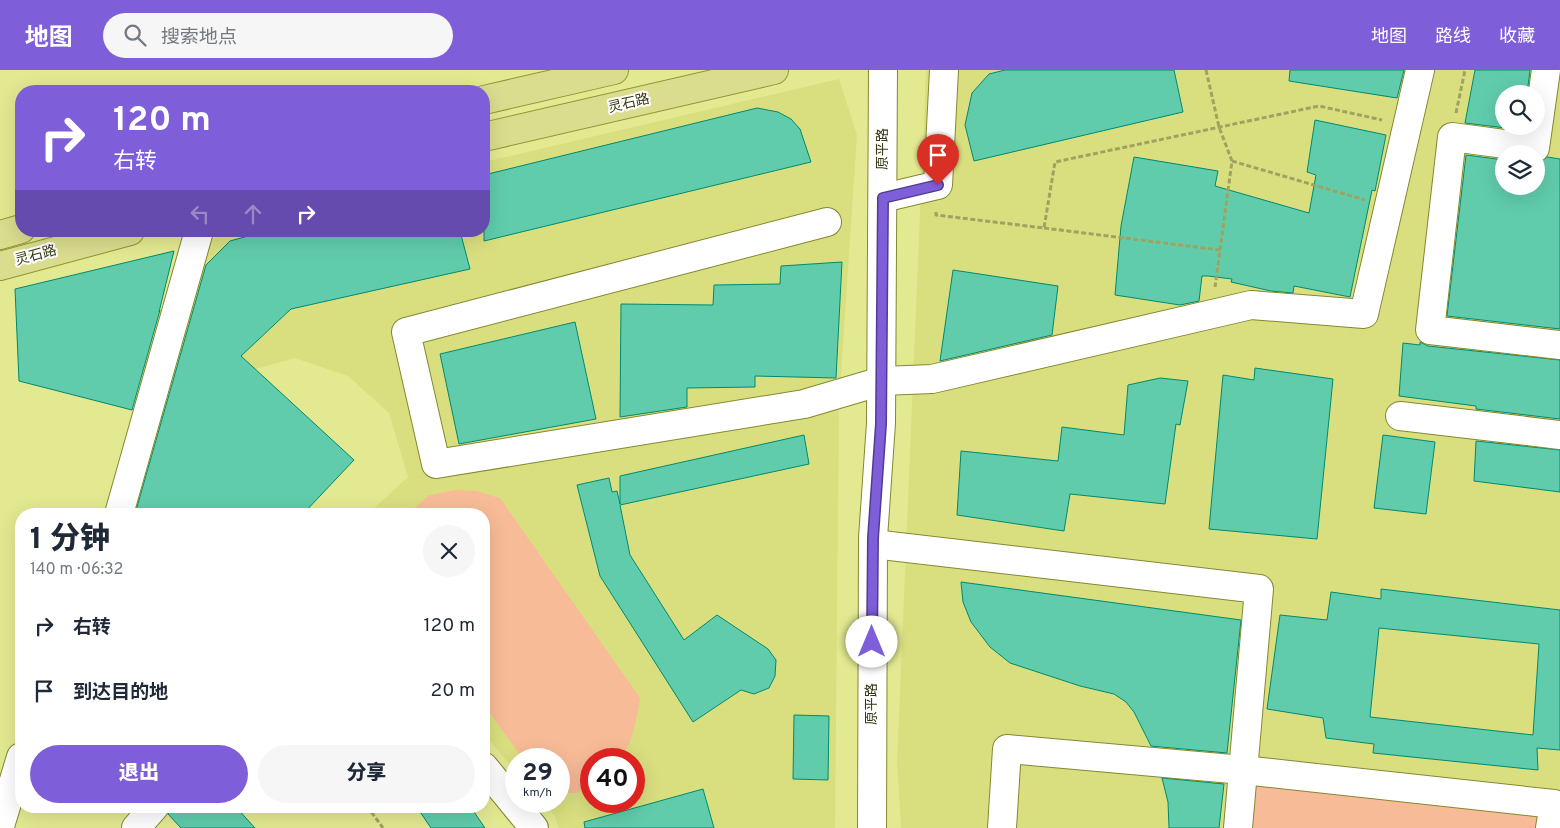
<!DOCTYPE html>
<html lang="zh">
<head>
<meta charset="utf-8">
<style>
	body { margin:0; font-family:Overpass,"Noto Sans SC",sans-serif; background:#f6f6f7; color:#1f2937; height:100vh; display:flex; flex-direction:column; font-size:19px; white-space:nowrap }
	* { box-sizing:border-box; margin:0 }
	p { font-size:16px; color:#747a83 }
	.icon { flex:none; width:28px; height:28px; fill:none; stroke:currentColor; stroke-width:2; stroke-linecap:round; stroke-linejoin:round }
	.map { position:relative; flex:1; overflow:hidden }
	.sheet { position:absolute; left:15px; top:438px; width:475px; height:305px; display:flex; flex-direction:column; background:#fff; border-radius:20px; box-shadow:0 5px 20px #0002 }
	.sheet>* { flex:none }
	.banner { position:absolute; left:15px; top:15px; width:475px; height:152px; border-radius:20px; box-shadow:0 5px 20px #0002; background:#7e5ed9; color:#fff; overflow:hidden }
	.tools { position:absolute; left:1495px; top:15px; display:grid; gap:10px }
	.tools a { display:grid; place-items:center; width:50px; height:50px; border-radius:50%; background:#fff; box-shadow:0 5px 20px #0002; font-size:25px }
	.speed { position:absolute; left:505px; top:678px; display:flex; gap:10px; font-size:25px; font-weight:700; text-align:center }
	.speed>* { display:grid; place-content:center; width:65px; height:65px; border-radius:50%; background:#fff; box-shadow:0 5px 20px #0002; line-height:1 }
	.speed small { font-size:12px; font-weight:400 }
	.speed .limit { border:8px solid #d22; background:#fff; color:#111 }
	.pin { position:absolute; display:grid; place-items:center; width:42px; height:42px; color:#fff; margin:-51px -21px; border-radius:50% 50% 50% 0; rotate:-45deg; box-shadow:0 0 5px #0007 }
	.pin .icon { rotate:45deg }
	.me { position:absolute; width:55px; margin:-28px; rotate:0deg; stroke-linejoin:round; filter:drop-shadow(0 0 4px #0008) }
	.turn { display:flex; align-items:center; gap:18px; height:105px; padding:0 15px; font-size:22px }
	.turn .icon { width:65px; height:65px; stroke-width:2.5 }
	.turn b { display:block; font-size:35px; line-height:42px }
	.lanes { display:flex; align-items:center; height:48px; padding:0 15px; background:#0003; justify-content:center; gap:25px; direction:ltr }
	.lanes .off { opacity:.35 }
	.round { display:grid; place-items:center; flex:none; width:52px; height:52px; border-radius:26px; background:#f6f6f7 }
	.head { display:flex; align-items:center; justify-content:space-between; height:85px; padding:0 15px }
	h1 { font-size:30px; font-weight:800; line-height:38px }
	.button { display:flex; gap:10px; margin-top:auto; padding:10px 15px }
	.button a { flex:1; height:58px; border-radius:30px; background:#7e5ed9; color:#fff; font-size:20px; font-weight:800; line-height:58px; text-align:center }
	.button a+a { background:#f6f6f7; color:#1f2937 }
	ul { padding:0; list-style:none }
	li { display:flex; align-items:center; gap:15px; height:65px; padding:0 15px }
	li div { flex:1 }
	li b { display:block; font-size:19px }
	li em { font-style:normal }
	header { display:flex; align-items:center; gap:30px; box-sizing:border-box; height:70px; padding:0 25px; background:#7e5ed9; color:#fff }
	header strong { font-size:24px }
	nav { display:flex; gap:28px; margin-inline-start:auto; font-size:18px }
	.search { width:350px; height:45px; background:#f6f6f7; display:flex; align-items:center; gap:12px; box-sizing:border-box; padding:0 18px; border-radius:28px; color:#747a83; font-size:19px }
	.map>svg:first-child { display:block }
</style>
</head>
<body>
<header>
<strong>地图</strong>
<div class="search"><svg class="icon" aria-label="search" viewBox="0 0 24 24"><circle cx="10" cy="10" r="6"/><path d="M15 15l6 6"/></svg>搜索地点</div>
<nav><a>地图</a><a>路线</a><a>收藏</a></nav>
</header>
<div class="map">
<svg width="1560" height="758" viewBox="0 0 1560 758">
	<rect width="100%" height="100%" fill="#e3e991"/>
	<g fill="#d9df7f" fill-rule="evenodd">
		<path d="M926 0H1560V758H901L897 693ZM1504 24H1536V56H1504ZM1504 84H1536V116H1504Z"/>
		<path d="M839 9 857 65 839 335 835 758H558L555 746 542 731H559V689H516V702L484 664V444H368L408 407 389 343 348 306 295 288 256 299 177 269 209 171 227 161H484V92ZM591 689H634V731H591Z"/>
	</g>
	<g fill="#f8bb97">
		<path d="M455 420 477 421 500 428 640 628C637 649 633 670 621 689H591V718C582 723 569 725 559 721V689H523L484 635V444H408L429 425Z"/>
		<polygon points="1252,710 1543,744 1540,758 1249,758"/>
	</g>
	<g fill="#60ccac" stroke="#008a6d" fill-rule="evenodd">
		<polygon points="1005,0 1174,0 1183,42 974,91 965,55 972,23 989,4"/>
		<polygon points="1290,0 1404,0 1397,28 1289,11"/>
		<polygon points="1475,0 1530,0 1527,24 1504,24 1504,56 1522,56 1522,60 1465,53"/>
		<polygon points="757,38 778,42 791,49 800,59 811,92 484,171 484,105"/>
		<polygon points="1315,50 1386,65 1375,121 1372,120 1350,227 1294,216 1293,223 1271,221 1231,212 1232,209 1208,206 1202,206 1199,231 1180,235 1115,225 1121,156 1134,87 1218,101 1215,116 1309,143 1316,105 1307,102"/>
		<polygon points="1466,85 1504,90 1504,116 1536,116 1536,93 1547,87 1560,89 1560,259 1447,246"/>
		<polygon points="266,161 460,161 470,199 291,239 241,286 354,390 303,444 135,444 206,195 230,171"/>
		<polygon points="174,181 159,242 160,240 132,340 19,311 15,219"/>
		<polygon points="842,192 836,308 755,306 755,317 687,318 687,337 620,347 621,234 713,235 714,215 780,214 781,196"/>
		<polygon points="953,200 1058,216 1052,265 940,291"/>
		<polygon points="575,252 596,349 459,374 440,284"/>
		<polygon points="1420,272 1428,276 1560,290 1560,349 1476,339 1476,336 1399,326 1403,273 1420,275"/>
		<polygon points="1255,298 1333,309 1317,469 1209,459 1223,305 1254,310"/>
		<polygon points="1160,308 1188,311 1180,355 1176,354 1165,434 1070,424 1064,461 957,445 961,381 1058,391 1062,357 1124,365 1128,315"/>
		<polygon points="804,365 809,394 620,435 630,485 684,570 717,545 768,579 776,590 775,606 769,618 754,624 741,620 693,652 600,506 577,415 609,408 612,422 617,421 620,434 620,406"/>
		<polygon points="1383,365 1435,372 1426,444 1374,438"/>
		<polygon points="1476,371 1560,380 1560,422 1474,411"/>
		<polygon points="961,512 1241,550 1227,683 1151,676 1134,642 1126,632 1114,624 1080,616 1010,593 990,577 971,552 963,532"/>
		<path d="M1381 519 1560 540V680L1537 678 1538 700 1373 683 1374 674 1326 668 1323 648 1267 639 1280 545 1327 550 1331 522 1381 529ZM1379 558 1539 574 1533 665 1370 647Z"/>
		<polygon points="794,645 829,646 828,710 793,709"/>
		<polygon points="1162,708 1224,714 1219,758 1169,758 1168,732"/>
		<polygon points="703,719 714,758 585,758 584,752"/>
		<polygon points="170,736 235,736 255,758 181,758 168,744"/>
		<polygon points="416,736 470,736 485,758 431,758"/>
	</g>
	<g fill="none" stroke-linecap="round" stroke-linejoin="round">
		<g stroke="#848830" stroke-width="30">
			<g id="minor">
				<polyline points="1546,0 1535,78 1452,67 1430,260 1560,275"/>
				<polyline points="883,128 938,115 944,0"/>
				<polyline points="827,152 406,262 436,394 804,334 882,311 932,309 1251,235 1364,244 1420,0"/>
				<polyline points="1400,346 1560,365"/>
				<polyline points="119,444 199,161"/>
				<polyline points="873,474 1259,519 1238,758"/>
				<polyline points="484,697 534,758"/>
				<polyline points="0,756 21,687"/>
				<polyline points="136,758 155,736"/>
				<polyline points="872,758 873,468 881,353 883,0"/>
				<polyline points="1002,758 1007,679 1243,700 1554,734 1550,758"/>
			</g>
		</g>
		<g stroke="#909532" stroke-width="30">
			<g id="major">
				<polyline points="484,30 614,0"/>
				<polyline points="484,67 774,0"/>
				<polyline points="0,165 21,159"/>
				<polyline points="0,196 130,161"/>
			</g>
		</g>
		<g stroke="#9fa360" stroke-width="3" stroke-dasharray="5 2.5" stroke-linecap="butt">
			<polyline points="1206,0 1219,57 1232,91 1215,217"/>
			<polyline points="1456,43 1465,0"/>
			<polyline points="1232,91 1365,130"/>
			<polyline points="936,142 936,145 1044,158 1055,92 1319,36 1382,50"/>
			<polyline points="1044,158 1220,180"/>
			<polyline points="367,736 383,758"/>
		</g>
		<use href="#minor" stroke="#fff" stroke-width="28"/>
		<use href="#major" stroke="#dadd8e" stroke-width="28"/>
	</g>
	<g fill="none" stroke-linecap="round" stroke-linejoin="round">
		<g stroke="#523d8d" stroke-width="12">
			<polyline id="route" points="872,572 873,468 881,354 883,128 938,115"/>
		</g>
		<use href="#route" stroke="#7e5ed9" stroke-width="9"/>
	</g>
	<g text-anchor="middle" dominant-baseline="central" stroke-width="4" stroke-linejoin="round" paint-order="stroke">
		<g font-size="14" fill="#363814" stroke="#fff">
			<text transform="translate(629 34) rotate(-13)">灵石路</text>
			<text transform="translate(883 79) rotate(-90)">原平路</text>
			<text transform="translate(36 186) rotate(-15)">灵石路</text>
			<text transform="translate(872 634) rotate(-90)">原平路</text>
		</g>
	</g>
</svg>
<div class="tools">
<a><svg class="icon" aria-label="search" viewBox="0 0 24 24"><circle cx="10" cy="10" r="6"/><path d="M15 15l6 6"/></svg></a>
<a><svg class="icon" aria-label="layers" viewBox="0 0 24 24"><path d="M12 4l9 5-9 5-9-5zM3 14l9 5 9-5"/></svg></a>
</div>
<div class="speed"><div>29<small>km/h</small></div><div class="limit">40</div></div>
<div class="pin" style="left:938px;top:115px;background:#d93025"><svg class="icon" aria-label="arrive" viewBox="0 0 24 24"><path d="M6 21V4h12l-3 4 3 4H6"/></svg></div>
<svg class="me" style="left:872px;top:572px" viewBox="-20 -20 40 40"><circle r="19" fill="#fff"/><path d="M0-13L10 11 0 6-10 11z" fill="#7e5ed9"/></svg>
<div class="banner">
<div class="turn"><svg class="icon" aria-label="right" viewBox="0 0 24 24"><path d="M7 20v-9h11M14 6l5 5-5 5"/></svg><div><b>120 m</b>右转</div></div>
<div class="lanes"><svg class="icon off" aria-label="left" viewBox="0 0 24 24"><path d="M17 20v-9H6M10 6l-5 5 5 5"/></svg><svg class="icon off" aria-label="ahead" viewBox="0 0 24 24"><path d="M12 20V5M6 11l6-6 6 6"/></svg><svg class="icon" aria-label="right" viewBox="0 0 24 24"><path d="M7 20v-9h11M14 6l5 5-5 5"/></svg></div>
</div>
<section class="sheet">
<div class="head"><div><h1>1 分钟</h1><p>140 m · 06:32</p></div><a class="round"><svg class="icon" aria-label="close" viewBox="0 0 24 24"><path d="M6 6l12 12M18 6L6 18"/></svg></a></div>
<ul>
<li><svg class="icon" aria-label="right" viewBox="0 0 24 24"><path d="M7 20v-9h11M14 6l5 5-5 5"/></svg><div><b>右转</b></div><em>120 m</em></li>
<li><svg class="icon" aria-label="arrive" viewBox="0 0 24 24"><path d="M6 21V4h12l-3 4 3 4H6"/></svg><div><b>到达目的地</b></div><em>20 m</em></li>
</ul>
<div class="button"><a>退出</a><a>分享</a></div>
</section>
</div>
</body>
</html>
